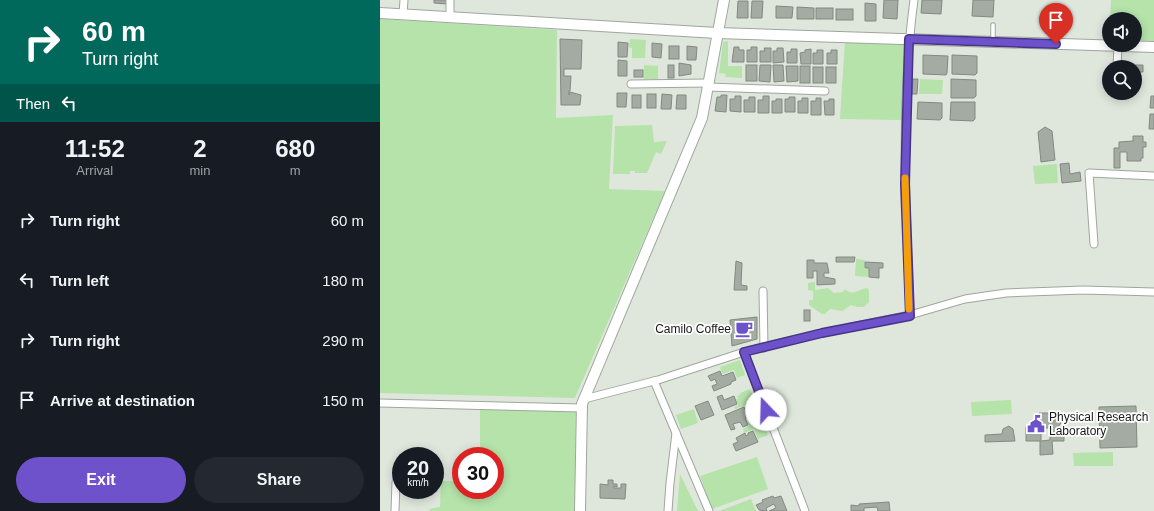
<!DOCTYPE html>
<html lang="en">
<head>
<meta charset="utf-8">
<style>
	body { margin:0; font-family:Arial,sans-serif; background:#242831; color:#f1f3f6; height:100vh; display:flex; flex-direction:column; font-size:15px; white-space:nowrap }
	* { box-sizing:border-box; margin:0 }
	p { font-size:13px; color:#9ea1a6 }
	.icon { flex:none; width:22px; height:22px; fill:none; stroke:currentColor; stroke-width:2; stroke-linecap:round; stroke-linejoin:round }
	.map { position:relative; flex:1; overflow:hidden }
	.sheet { display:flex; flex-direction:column; background:#171b24; width:380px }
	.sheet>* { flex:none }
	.hud { background:#00695c; color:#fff; overflow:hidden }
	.tools { position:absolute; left:722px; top:12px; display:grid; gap:8px }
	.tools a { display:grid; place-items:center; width:40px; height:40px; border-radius:50%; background:#171b24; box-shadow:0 2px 10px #0003; font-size:20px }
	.speed { position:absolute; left:12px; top:447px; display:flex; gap:8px; font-size:20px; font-weight:700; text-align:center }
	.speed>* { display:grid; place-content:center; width:52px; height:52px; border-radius:50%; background:#171b24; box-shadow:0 2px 10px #0003; line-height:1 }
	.speed small { font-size:10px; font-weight:400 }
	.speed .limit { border:6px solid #d22; background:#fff; color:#111 }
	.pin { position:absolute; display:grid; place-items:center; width:34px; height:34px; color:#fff; margin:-41px -17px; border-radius:50% 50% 50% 0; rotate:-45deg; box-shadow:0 0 4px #0007 }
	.pin .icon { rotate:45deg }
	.me { position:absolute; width:44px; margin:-22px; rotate:339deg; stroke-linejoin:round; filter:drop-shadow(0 0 3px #0008) }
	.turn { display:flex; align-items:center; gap:14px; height:84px; padding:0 16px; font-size:18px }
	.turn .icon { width:52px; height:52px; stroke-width:2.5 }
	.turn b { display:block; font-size:28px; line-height:34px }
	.then { display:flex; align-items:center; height:38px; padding:0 16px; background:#0003; gap:8px; font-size:15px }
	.eta { display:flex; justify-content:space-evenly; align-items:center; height:68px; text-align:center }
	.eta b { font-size:24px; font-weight:700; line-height:28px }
	.action { display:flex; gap:8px; margin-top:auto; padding:8px 16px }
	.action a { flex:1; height:46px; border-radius:24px; background:#6d52cb; color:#fff; font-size:16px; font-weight:700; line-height:46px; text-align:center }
	.action a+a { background:#242831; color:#f1f3f6 }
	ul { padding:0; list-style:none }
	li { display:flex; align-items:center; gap:12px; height:60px; padding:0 16px }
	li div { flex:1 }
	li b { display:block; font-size:15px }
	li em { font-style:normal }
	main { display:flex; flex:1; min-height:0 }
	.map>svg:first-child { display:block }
</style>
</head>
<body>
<main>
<section class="sheet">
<div class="hud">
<div class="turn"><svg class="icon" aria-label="right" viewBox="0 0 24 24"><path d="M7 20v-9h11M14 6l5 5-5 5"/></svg><div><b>60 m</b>Turn right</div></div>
<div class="then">Then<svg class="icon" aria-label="left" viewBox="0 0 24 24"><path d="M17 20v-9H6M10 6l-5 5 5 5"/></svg></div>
</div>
<div class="eta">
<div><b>11:52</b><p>Arrival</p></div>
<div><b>2</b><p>min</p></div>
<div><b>680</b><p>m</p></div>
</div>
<ul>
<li><svg class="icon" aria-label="right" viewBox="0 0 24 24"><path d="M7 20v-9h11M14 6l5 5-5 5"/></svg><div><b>Turn right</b></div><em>60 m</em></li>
<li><svg class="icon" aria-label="left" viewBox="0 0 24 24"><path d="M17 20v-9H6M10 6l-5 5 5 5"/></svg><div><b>Turn left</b></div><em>180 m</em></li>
<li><svg class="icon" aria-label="right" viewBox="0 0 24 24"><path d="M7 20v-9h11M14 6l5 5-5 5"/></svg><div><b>Turn right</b></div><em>290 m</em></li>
<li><svg class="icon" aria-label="arrive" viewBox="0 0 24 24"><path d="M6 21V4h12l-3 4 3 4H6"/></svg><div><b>Arrive at destination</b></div><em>150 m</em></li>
</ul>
<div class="action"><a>Exit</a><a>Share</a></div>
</section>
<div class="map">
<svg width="774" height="511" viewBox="0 0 774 511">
	<rect width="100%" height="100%" fill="#dfe7dd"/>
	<g fill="#b5e3aa">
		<polygon points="731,0 774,0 774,41 755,40 755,19 730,19"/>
		<polygon points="0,19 177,30 176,118 233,115 229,189 285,191 195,398 0,393"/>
		<polygon points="250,39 266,40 265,58 252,58 252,48 249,47"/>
		<polygon points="465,40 526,42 522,120 460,119"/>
		<polygon points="348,41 348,66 362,66 362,78 345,77 346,74 339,73 343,42"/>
		<polygon points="264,65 278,66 278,79 264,79"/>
		<polygon points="540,79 563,80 562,94 539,94"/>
		<polygon points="272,125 274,142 287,141 281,154 276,152 267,173 255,173 255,171 250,171 250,174 233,174 235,126"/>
		<polygon points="677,164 678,183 655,184 653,166"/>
		<polygon points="476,259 485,260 484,269 489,269 488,277 475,276"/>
		<path d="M435 282V290L448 288 454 293 463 292 465 289C473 297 478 289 487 288L489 290V302L484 307H477L471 305 462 311 450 309 445 314H442L429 305V300H433V291L428 290V283Z"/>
		<polygon points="360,360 365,375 357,378 354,370 342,374 340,367"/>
		<polygon points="370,389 375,401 355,409 354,407 358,405 356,399 358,399 357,396 360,395 360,393"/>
		<polygon points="631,400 632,414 592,416 591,402"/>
		<polygon points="100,408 196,411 195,511 50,511 49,509 60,507 61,481 81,481 81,490 115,490 115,456 100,456"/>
		<polygon points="314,409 318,423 301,429 296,415"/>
		<polygon points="378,411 388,435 378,439 374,429 364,433 363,429 369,426 368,422 374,417 372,414"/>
		<polygon points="733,452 733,466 694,466 693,453"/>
		<polygon points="377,457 388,489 332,509 320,476"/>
		<polygon points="300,474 318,511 297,511"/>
		<polygon points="371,499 376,511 339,511"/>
	</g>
	<g fill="#a4aba2" stroke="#828980" fill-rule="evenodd">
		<polygon points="54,0 67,0 67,4 54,3"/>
		<polygon points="504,0 518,0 517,19 503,18"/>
		<polygon points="542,0 562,0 561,14 541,13"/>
		<polygon points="593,0 614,0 613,17 592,16"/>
		<polygon points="358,1 368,1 368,18 357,18"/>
		<polygon points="372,1 383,1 382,18 371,18"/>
		<polygon points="485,3 496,4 496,21 485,21"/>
		<polygon points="396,6 413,7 412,18 396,18"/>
		<polygon points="417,7 434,8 434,19 417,19"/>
		<rect x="436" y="8" width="17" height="11"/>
		<rect x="456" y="9" width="17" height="11"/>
		<polygon points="180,39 202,40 201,69 184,69 184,76 191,76 190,91 189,91 189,95 190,92 201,95 200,105 181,105"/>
		<polygon points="238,42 248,43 247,57 238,57"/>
		<polygon points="272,43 282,44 281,58 272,57"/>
		<rect x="289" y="46" width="10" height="13"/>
		<polygon points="307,46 317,47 316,60 307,60"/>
		<polygon points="354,47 359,47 359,50 364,50 364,62 352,62"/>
		<polygon points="371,47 377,47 377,62 367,62 367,50 371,50"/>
		<polygon points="384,48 391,48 391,62 380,62 380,51 385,51"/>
		<polygon points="397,48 403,48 404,62 393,63 393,51 397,51"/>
		<polygon points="411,49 417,49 417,63 407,63 407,52 411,52"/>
		<polygon points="431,49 431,64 421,64 420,53 425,52 425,50"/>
		<polygon points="437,50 443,50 443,64 433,64 433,53 437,53"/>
		<polygon points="451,50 457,50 457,64 447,64 447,53 451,53"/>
		<polygon points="543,55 568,56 567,73 566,75 543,74"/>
		<polygon points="572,55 597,56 597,73 595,75 572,74"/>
		<polygon points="238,60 247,61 247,76 238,76"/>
		<polygon points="299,63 311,65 311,74 299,76"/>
		<rect x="288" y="65" width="6" height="13"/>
		<rect x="366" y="65" width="11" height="16"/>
		<polygon points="380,65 391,65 390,82 379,81"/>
		<polygon points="393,65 403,65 404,81 394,82"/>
		<polygon points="754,65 763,65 763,72 755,72"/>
		<polygon points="406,66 418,66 418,81 407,82"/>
		<rect x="420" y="66" width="10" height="17"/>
		<rect x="433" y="67" width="10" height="16"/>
		<rect x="446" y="67" width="10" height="16"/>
		<rect x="254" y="70" width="9" height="7"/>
		<polygon points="533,79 538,79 537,94 532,94"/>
		<polygon points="571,79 596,80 596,96 594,98 571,98"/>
		<polygon points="237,93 247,93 246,107 237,107"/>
		<rect x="267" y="94" width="9" height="14"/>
		<polygon points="282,94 292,95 291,109 281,109"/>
		<rect x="252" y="95" width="9" height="13"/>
		<polygon points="297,95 306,95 306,109 296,109"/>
		<polygon points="341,95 347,95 346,112 335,111 337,97 341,97"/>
		<polygon points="355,96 361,96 361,112 350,111 350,99 355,99"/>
		<polygon points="383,96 389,96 389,113 378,113 378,100 383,100"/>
		<polygon points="771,96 774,96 774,108 770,108"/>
		<polygon points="369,97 375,97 375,112 364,112 364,100 369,100"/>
		<polygon points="409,97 415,97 415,112 405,112 405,99 409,99"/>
		<polygon points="422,98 428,98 428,113 418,113 418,101 422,101"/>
		<polygon points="436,98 441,98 441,115 431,115 431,101 436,101"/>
		<polygon points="396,99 402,99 402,113 392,113 392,101 396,101"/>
		<polygon points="449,99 454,99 454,115 445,115 444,101 449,101"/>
		<polygon points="538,102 562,103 562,118 560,120 537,119"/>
		<polygon points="571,102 595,102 595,119 593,121 570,120"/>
		<polygon points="770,114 774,114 774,129 769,129"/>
		<polygon points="665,127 672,131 675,160 661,162 658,132"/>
		<polygon points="753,136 763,136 763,142 766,142 766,147 763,147 763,158 761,158 761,161 747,161 747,152 740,152 740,168 734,168 734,148 739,148 739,142 753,141"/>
		<polygon points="689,163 690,174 700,172 701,181 682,183 680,164"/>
		<polygon points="456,257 475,257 474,262 456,262"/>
		<polygon points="427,260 434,260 434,263 447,263 449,273 444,273 444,277 455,279 455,284 437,285 437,271 433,271 433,278 427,278"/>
		<polygon points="356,261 362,263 361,285 367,286 367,290 354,290"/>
		<polygon points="485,262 503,263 503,268 499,268 499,278 489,277 489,268 485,268"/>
		<rect x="424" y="310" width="6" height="11"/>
		<polygon points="377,317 377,339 352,346 350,320"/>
		<polygon points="340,371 342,376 353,372 356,380 351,382 351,384 334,391 332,386 337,384 335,379 331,381 328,376"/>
		<polygon points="342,395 344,400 354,396 357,404 342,410 337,397"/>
		<polygon points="328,401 334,415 321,420 315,406"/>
		<polygon points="756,406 757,447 720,448 719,407"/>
		<polygon points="364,407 368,417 365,418 368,425 363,427 360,422 353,424 355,429 351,430 345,415"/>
		<path d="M659 413H672V422L676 419 681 423 678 427H684V441H672L673 454 660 455V441H646V427H653L655 426 652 422 653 420 659 422ZM661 428H670V440L661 441Z"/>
		<polygon points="629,426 633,429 635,441 605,442 605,435 622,434 623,429"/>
		<polygon points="373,431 378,442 356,451 353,444 358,442 356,438 365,433 366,436 368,435 368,433"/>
		<polygon points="228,480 233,480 233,484 237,484 237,487 234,486 234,488 241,488 241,484 246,484 245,499 220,498 220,484 228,485"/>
		<polygon points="393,496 394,498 401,496 407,511 389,511 396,508 394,504 386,508 387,511 379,510 376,505 383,502 382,500"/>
		<polygon points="509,502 510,511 498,511 497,507 484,508 484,511 471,511 471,505 479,506 479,504"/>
	</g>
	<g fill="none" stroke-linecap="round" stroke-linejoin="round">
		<g stroke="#9fa69d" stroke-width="5.5">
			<polyline id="lane" points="613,25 613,41"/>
		</g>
		<g stroke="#9fa69d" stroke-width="9">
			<g id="street">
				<polyline points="23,14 24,0"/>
				<polyline points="70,17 70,0"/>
				<polyline points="737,67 738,46"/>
				<polyline points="251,84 328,83"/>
				<polyline points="328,87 445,91"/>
				<polyline points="714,244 709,173 774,176"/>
				<polyline points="383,291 384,348"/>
				<path d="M530 315C526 211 520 104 534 0"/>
				<polyline points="364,352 425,511"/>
				<polyline points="274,381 329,511"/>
				<polyline points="204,399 278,380 364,352 442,333 530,315 585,299 626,293 703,290 774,292"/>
				<polyline points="0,403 202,408"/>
				<polyline points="15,511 16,482"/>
				<polyline points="288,511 290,483 296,433"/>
			</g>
		</g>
		<g stroke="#9fa69d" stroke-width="12">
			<g id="secondary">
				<polyline points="0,13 337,33 774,47"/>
				<polyline points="200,511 202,404 322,118 344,0"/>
			</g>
		</g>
		<use href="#lane" stroke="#fff" stroke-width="3.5"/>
		<use href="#street" stroke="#fff" stroke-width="7"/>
		<use href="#secondary" stroke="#fff" stroke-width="10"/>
	</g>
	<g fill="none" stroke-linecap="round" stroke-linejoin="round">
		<g stroke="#473584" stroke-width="10">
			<polyline id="route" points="386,410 364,352 442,333 530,316 525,184 529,39 676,44"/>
		</g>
		<use href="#route" stroke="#6d52cb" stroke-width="7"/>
		<polyline stroke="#f59e0b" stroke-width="7" points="525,178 529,309"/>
	</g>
	<defs>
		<g id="cafe-bare" transform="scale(1.38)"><path d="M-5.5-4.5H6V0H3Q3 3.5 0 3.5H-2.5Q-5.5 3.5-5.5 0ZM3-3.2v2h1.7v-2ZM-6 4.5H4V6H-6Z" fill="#6d52cb" stroke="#fff" stroke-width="2.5" paint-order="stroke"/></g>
		<g id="civic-bare" transform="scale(1.38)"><path d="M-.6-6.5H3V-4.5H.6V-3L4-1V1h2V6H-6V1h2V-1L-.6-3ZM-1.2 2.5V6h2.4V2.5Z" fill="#6d52cb" stroke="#fff" stroke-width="2.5" paint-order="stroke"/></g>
	</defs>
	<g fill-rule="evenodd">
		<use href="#cafe-bare" x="364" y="329"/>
		<use href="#civic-bare" x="656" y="424"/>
	</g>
	<g text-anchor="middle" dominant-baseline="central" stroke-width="3.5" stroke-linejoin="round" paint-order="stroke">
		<g font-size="12" fill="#161916" stroke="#fff" text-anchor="end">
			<text x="351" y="329">Camilo Coffee</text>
			<text x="669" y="417" text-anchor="start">Physical Research<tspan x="669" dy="14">Laboratory</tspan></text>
		</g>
	</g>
</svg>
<div class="tools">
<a><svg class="icon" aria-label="sound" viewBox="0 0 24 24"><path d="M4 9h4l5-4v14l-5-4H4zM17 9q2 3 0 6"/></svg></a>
<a><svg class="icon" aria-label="search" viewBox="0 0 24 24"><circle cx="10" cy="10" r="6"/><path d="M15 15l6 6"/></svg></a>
</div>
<div class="speed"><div>20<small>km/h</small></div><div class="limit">30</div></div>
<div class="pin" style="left:676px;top:44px;background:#d93025"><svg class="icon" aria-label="arrive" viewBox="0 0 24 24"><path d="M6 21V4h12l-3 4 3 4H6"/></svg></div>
<svg class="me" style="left:386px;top:410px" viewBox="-20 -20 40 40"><circle r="19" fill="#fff"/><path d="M0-13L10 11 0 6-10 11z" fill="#6d52cb"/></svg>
</div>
</main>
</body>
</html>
